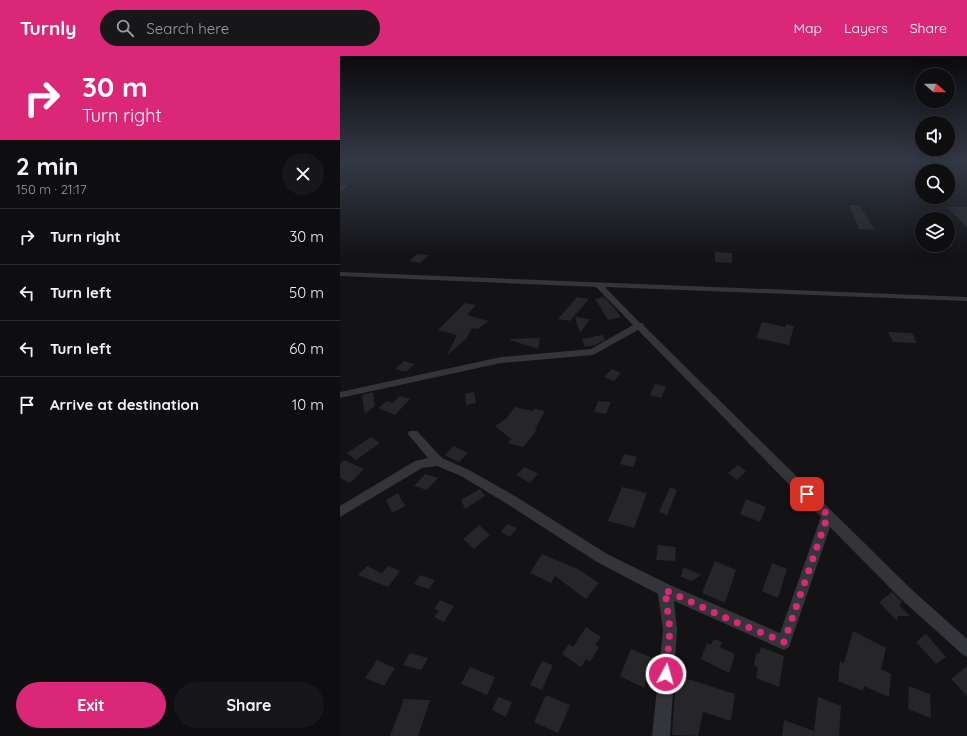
<!DOCTYPE html>
<html lang="en">
<head>
<meta charset="utf-8">
<style>
	body { margin:0; font-family:Quicksand,sans-serif; background:#171719; color:#f1f3f6; height:100vh; display:flex; flex-direction:column; font-size:15px; white-space:nowrap }
	* { box-sizing:border-box; margin:0 }
	p { font-size:13px; color:#9b9c9f }
	.icon { flex:none; width:22px; height:22px; fill:none; stroke:currentColor; stroke-width:2; stroke-linecap:round; stroke-linejoin:round }
	.map { position:relative; flex:1; overflow:hidden }
	.side { display:flex; flex-direction:column; background:#0e0e10; width:340px }
	.side>* { flex:none }
	.guide { background:#db2777; color:#fff; overflow:hidden }
	.needle { width:26px; rotate:111deg }
	.tools { position:absolute; left:575px; top:12px; display:grid; gap:8px }
	.tools a { display:grid; place-items:center; width:40px; height:40px; border-radius:50%; background:#0e0e10; box-shadow:0 4px 16px #0002,0 0 0 1px #2e2e30; font-size:20px }
	.pin { position:absolute; display:grid; place-items:center; width:34px; height:34px; color:#fff; margin:-17px; border-radius:8px; box-shadow:0 2px 6px #0006 }
	.me { position:absolute; width:44px; margin:-22px; rotate:6deg; stroke-linejoin:round; filter:drop-shadow(0 0 3px #0008) }
	.turn { display:flex; align-items:center; gap:14px; height:84px; padding:0 16px; font-size:18px }
	.turn .icon { width:52px; height:52px; stroke-width:2.5 }
	.turn b { display:block; font-size:28px; line-height:34px }
	.round { display:grid; place-items:center; flex:none; width:42px; height:42px; border-radius:21px; background:#171719 }
	.head { display:flex; align-items:center; justify-content:space-between; height:68px; padding:0 16px }
	h1 { font-size:24px; font-weight:700; line-height:30px }
	.button { display:flex; gap:8px; margin-top:auto; padding:8px 16px }
	.button a { flex:1; height:46px; border-radius:24px; background:#db2777; color:#fff; font-size:16px; font-weight:700; line-height:46px; text-align:center }
	.button a+a { background:#171719; color:#f1f3f6 }
	ul { padding:0; list-style:none }
	li { display:flex; align-items:center; gap:12px; height:56px; padding:0 16px; border-top:1px solid #2e2e30 }
	li div { flex:1 }
	li b { display:block; font-size:15px }
	li em { font-style:normal }
	header { display:flex; align-items:center; gap:24px; box-sizing:border-box; height:56px; padding:0 20px; background:#db2777; color:#fff }
	header strong { font-size:19px }
	nav { display:flex; gap:22px; margin-inline-start:auto; font-size:14px }
	.search { width:280px; height:36px; background:#171719; display:flex; align-items:center; gap:10px; box-sizing:border-box; padding:0 14px; border-radius:22px; color:#9b9c9f; font-size:15px }
	main { display:flex; flex:1; min-height:0 }
	.map>svg:first-child { display:block }
</style>
</head>
<body>
<header>
<strong>Turnly</strong>
<div class="search"><svg class="icon" aria-label="search" viewBox="0 0 24 24"><circle cx="10" cy="10" r="6"/><path d="M15 15l6 6"/></svg>Search here</div>
<nav><a>Map</a><a>Layers</a><a>Share</a></nav>
</header>
<main>
<section class="side">
<div class="guide">
<div class="turn"><svg class="icon" aria-label="right" viewBox="0 0 24 24"><path d="M7 20v-9h11M14 6l5 5-5 5"/></svg><div><b>30 m</b>Turn right</div></div>
</div>
<div class="head"><div><h1>2 min</h1><p>150 m · 21:17</p></div><a class="round"><svg class="icon" aria-label="close" viewBox="0 0 24 24"><path d="M6 6l12 12M18 6L6 18"/></svg></a></div>
<ul>
<li><svg class="icon" aria-label="right" viewBox="0 0 24 24"><path d="M7 20v-9h11M14 6l5 5-5 5"/></svg><div><b>Turn right</b></div><em>30 m</em></li>
<li><svg class="icon" aria-label="left" viewBox="0 0 24 24"><path d="M17 20v-9H6M10 6l-5 5 5 5"/></svg><div><b>Turn left</b></div><em>50 m</em></li>
<li><svg class="icon" aria-label="left" viewBox="0 0 24 24"><path d="M17 20v-9H6M10 6l-5 5 5 5"/></svg><div><b>Turn left</b></div><em>60 m</em></li>
<li><svg class="icon" aria-label="arrive" viewBox="0 0 24 24"><path d="M6 21V4h12l-3 4 3 4H6"/></svg><div><b>Arrive at destination</b></div><em>10 m</em></li>
</ul>
<div class="button"><a>Exit</a><a>Share</a></div>
</section>
<div class="map">
<svg width="627" height="680" viewBox="0 0 627 680">
	<rect width="100%" height="100%" fill="#131315"/>
	<g fill="#262629">
		<polygon points="509,149 519,149 535,174 519,173"/>
		<polygon points="607,151 627,151 627,172"/>
		<polygon points="375,196 392,197 392,207 375,206"/>
		<polygon points="77,198 89,199 80,207 69,205"/>
		<polygon points="237,241 249,243 230,265 218,263"/>
		<polygon points="264,241 275,253 281,261 268,264 255,243"/>
		<polygon points="125,247 136,249 127,259 148,265 138,273 132,272 126,283 107,299 117,279 98,274"/>
		<polygon points="235,261 250,263 240,277"/>
		<polygon points="422,266 445,271 446,268 454,270 449,289 416,282"/>
		<polygon points="548,276 572,277 577,287 553,286"/>
		<polygon points="263,279 265,284 255,289 245,291 242,283"/>
		<polygon points="200,282 198,293 170,284 170,283"/>
		<polygon points="64,305 75,308 66,316 55,313"/>
		<polygon points="272,313 281,317 274,325 264,321"/>
		<polygon points="315,328 326,331 321,342 310,339"/>
		<polygon points="33,336 35,350 25,358 22,339"/>
		<polygon points="134,336 136,347 126,349 125,338"/>
		<polygon points="60,340 70,343 55,359 38,352 47,345 52,347"/>
		<polygon points="258,345 271,346 266,358 254,356"/>
		<polygon points="175,351 193,355 194,353 205,355 195,373 197,374 183,391 168,387 171,383 155,370 166,363"/>
		<polygon points="31,381 40,387 16,404 7,397"/>
		<polygon points="114,390 128,397 119,406 105,399"/>
		<polygon points="284,398 297,401 293,411 280,408"/>
		<polygon points="4,404 24,413 10,427 0,422 0,408"/>
		<polygon points="398,409 406,415 397,424 388,417"/>
		<polygon points="185,411 198,418 190,427 176,419"/>
		<polygon points="85,418 98,422 87,434 74,430"/>
		<polygon points="282,431 307,437 294,472 268,465"/>
		<polygon points="330,431 337,434 327,459 319,456"/>
		<polygon points="140,433 145,440 125,453 121,444"/>
		<polygon points="58,437 65,450 52,457 46,444"/>
		<polygon points="406,443 426,451 420,466 400,458"/>
		<polygon points="167,468 177,472 170,481 161,476"/>
		<polygon points="139,469 150,479 134,493 123,483"/>
		<polygon points="318,489 336,491 335,505 316,504"/>
		<polygon points="202,498 238,513 259,527 246,543 215,520 211,527 190,517"/>
		<polygon points="375,505 396,514 385,547 362,537"/>
		<polygon points="432,507 447,513 438,542 422,535"/>
		<polygon points="27,510 42,517 48,510 60,515 48,531 18,519"/>
		<polygon points="343,511 361,519 352,525 341,521"/>
		<polygon points="80,519 95,524 89,533 74,528"/>
		<polygon points="552,536 562,546 559,549 570,560 558,560 557,565 539,546"/>
		<polygon points="100,544 114,550 104,566 94,561 99,555 94,553"/>
		<polygon points="246,571 261,581 255,589 259,591 250,606 246,603 241,611 222,598 229,588 233,591"/>
		<polygon points="513,575 546,592 541,613 551,618 549,641 524,630 523,635 498,625 500,605 504,607"/>
		<polygon points="586,578 606,601 596,608 576,586"/>
		<polygon points="374,583 382,586 380,591 395,598 389,617 361,603 367,587 371,589"/>
		<polygon points="421,591 444,600 439,631 416,622 418,611 414,609 416,597 419,598"/>
		<polygon points="291,593 315,603 304,632 280,620"/>
		<polygon points="70,597 88,602 81,614 63,609"/>
		<polygon points="37,604 55,612 44,630 25,622"/>
		<polygon points="202,605 213,609 202,634 190,629"/>
		<polygon points="627,610 627,640 611,623"/>
		<polygon points="130,611 155,621 147,639 121,628"/>
		<polygon points="338,620 395,638 391,665 363,656 358,680 332,679 335,634"/>
		<polygon points="569,630 590,638 591,662 568,653"/>
		<polygon points="206,639 230,649 218,677 194,666"/>
		<polygon points="158,641 172,646 166,661 152,654"/>
		<polygon points="478,641 501,650 499,680 442,680 444,664 474,675"/>
		<polygon points="64,643 90,644 78,680 50,680"/>
	</g>
	<g fill="none" stroke-linecap="round" stroke-linejoin="round">
		<g fill="#34353a" fill-rule="evenodd">
			<polygon points="3,129 8,130 0,135 0,131"/>
			<polygon points="0,216 627,241 627,245 265,231 300,267 303,267 304,270 571,533 627,583 627,601 622,598 561,543 490,471 449,591 444,594 334,545 337,574 330,680 312,680 323,574 318,538 257,506 172,451 121,420 97,410 82,412 0,461 0,450 75,405 88,402 68,378 69,375 77,375 102,402 129,414 180,443 267,498 330,529 440,577 481,461 298,274 253,299 161,307 0,342 0,336 161,301 251,293 293,269 256,231 0,220"/>
		</g>
	</g>
	<linearGradient id="sky" x2="0" y2="1"><stop stop-color="#0a0a0c"/><stop offset="0.52" stop-color="#333946"/><stop offset="1" stop-color="#333946" stop-opacity="0"/></linearGradient>
	<rect width="627" height="201" fill="url(#sky)"/>
	<g fill="none" stroke-linecap="round" stroke-linejoin="round">
		<polyline stroke="#db2777" stroke-width="7" stroke-dasharray="0 12.6" points="326,618 330,574 325,534 386,562 444,586 488,459 467,438"/>
	</g>
</svg>
<div class="tools">
<a><svg class="needle" viewBox="-14 -14 28 28"><path d="M0-13l5 13h-10z" fill="#e53935"/><path d="M0 13l5-13h-10z" fill="#9b9c9f"/></svg></a>
<a><svg class="icon" aria-label="sound" viewBox="0 0 24 24"><path d="M4 9h4l5-4v14l-5-4H4zM17 9q2 3 0 6"/></svg></a>
<a><svg class="icon" aria-label="search" viewBox="0 0 24 24"><circle cx="10" cy="10" r="6"/><path d="M15 15l6 6"/></svg></a>
<a><svg class="icon" aria-label="layers" viewBox="0 0 24 24"><path d="M12 4l9 5-9 5-9-5zM3 14l9 5 9-5"/></svg></a>
</div>
<div class="pin" style="left:467px;top:438px;background:#d93025"><svg class="icon" aria-label="arrive" viewBox="0 0 24 24"><path d="M6 21V4h12l-3 4 3 4H6"/></svg></div>
<svg class="me" style="left:326px;top:618px" viewBox="-20 -20 40 40"><circle r="17" fill="#db2777" stroke="#fff" stroke-width="3"/><path d="M0-11L8 9 0 5-8 9z" fill="#fff"/></svg>
</div>
</main>
</body>
</html>
